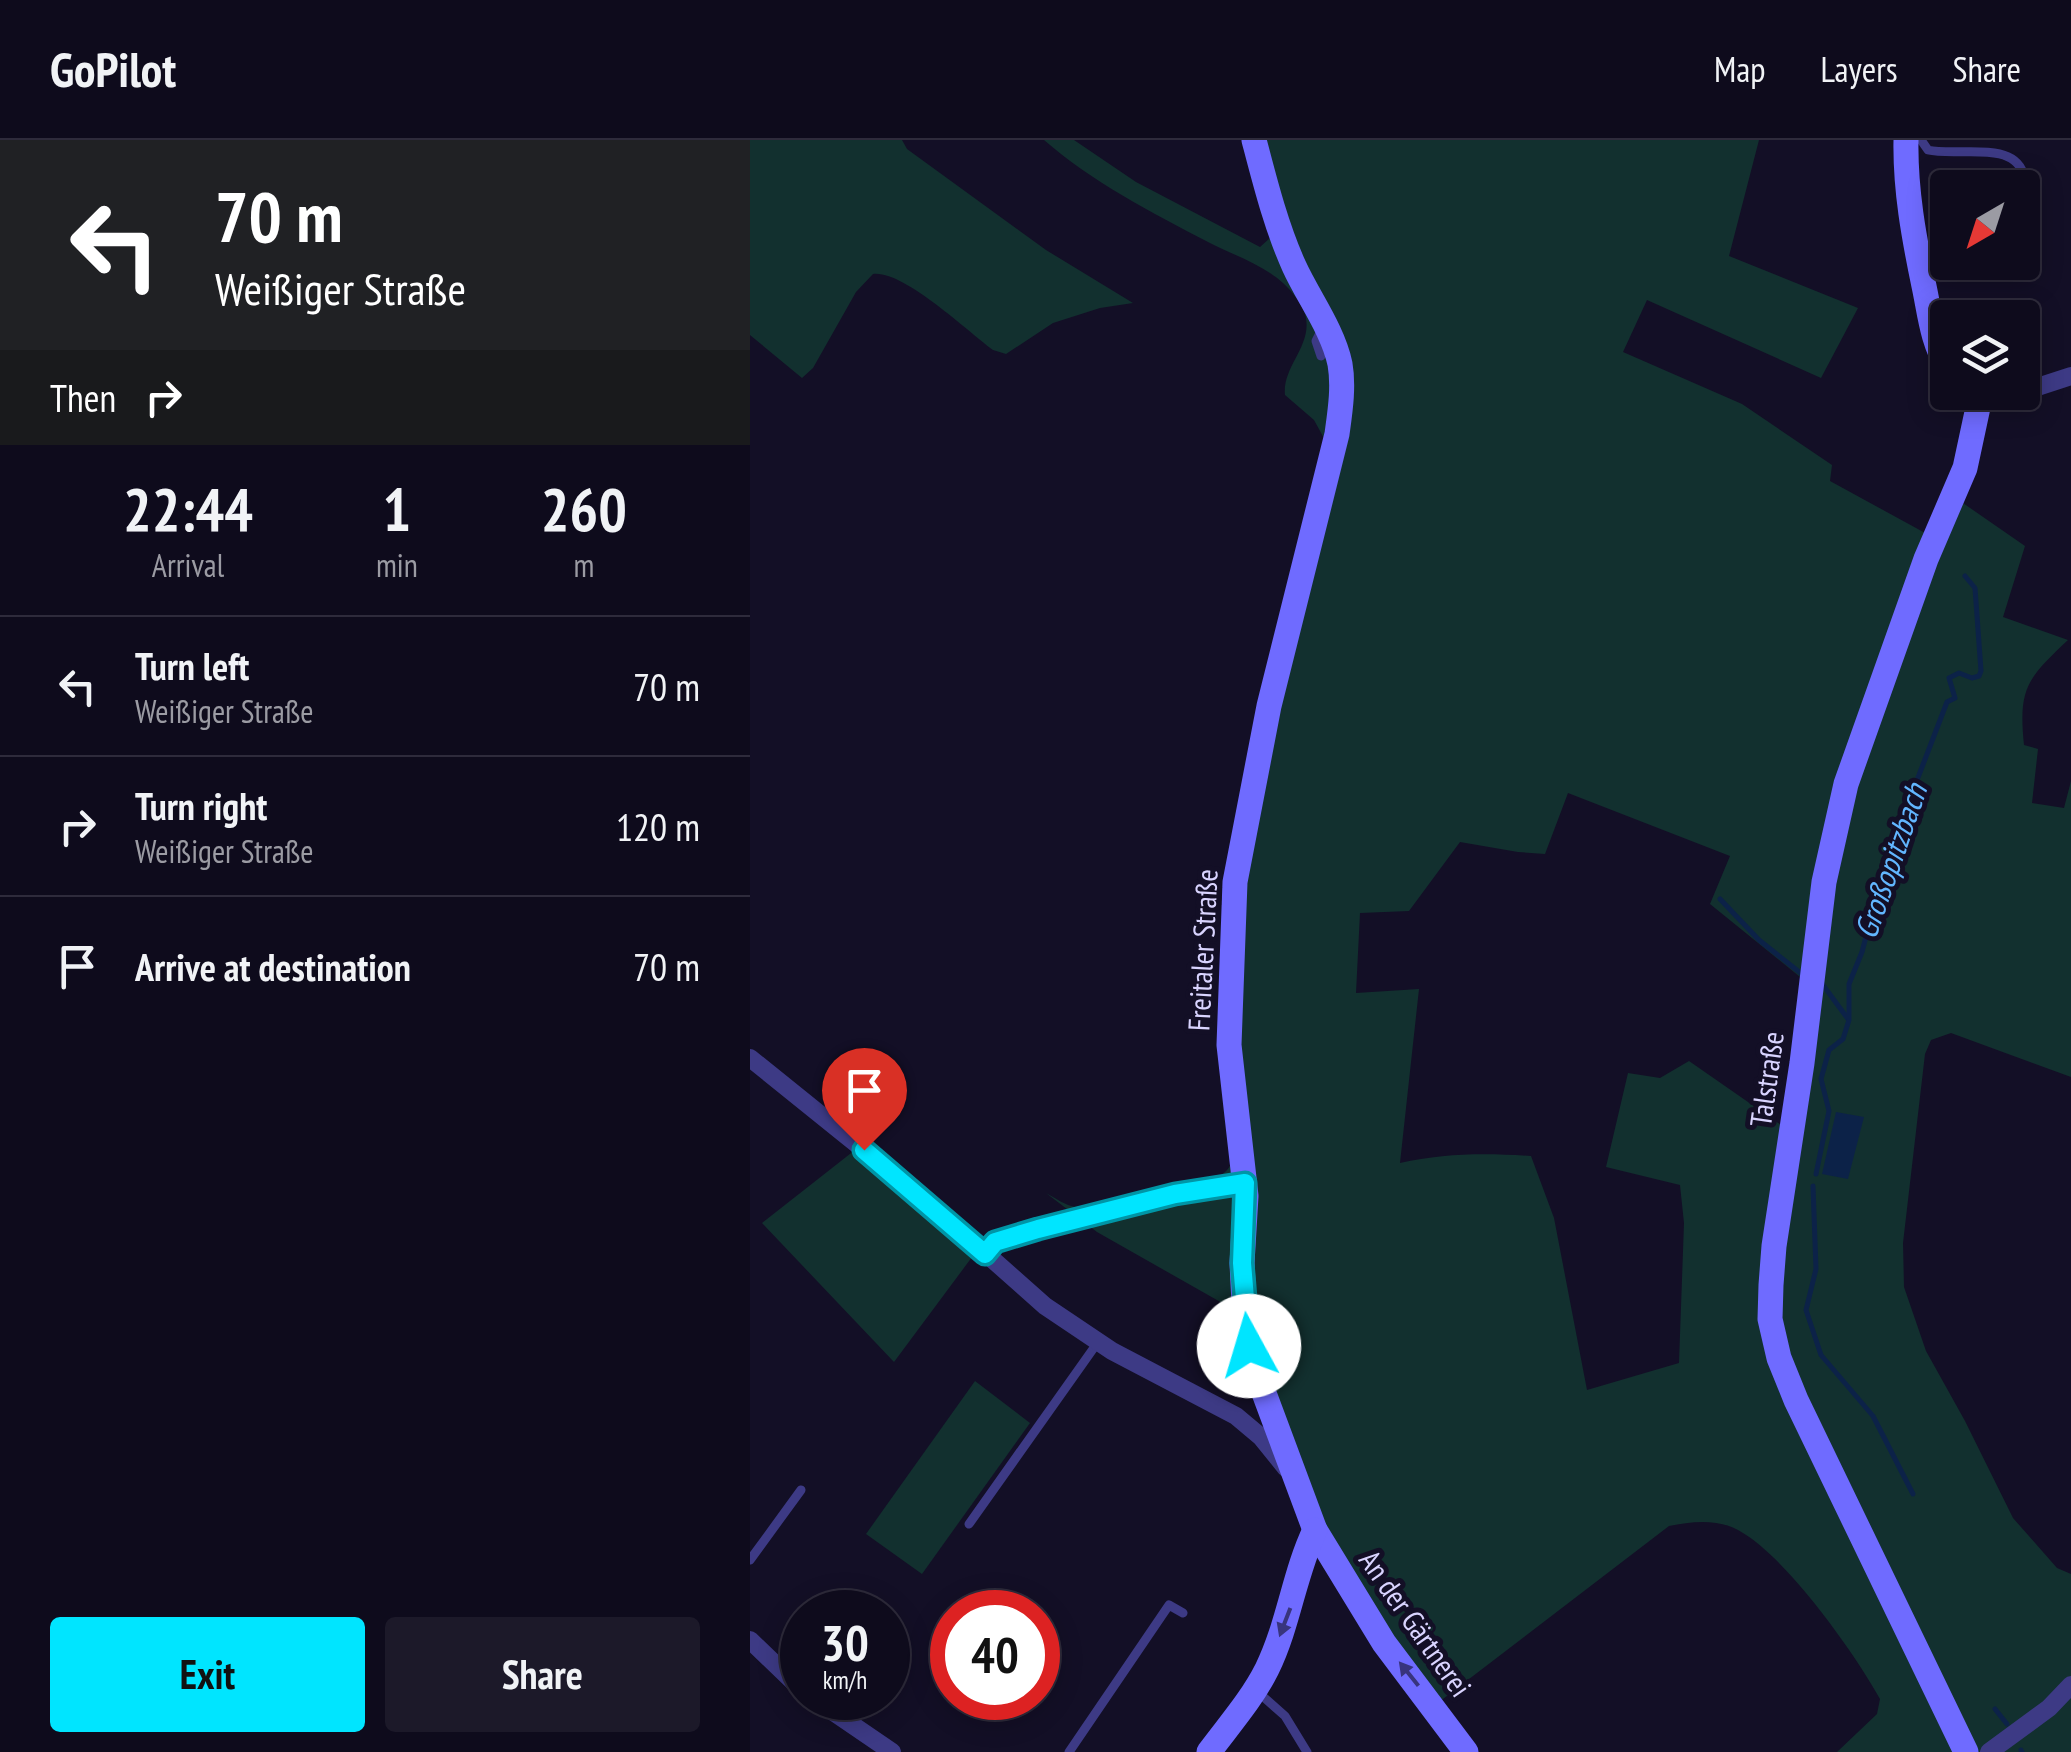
<!DOCTYPE html>
<html lang="en">
<head>
<meta charset="utf-8">
<style>
	body { margin:0; font-family:"PT Sans Narrow",sans-serif; background:#1c1929; color:#f1f3f6; height:100vh; display:flex; flex-direction:column; font-size:38px; white-space:nowrap }
	* { box-sizing:border-box; margin:0 }
	p { font-size:32px; color:#9b9ba3 }
	.icon { flex:none; width:55px; height:55px; fill:none; stroke:currentColor; stroke-width:2; stroke-linecap:round; stroke-linejoin:round }
	.map { position:relative; flex:1; overflow:hidden }
	.details { display:flex; flex-direction:column; background:#0e0b1c; width:750px }
	.details>* { flex:none }
	.banner { background:#202124; color:#fff; overflow:hidden }
	.needle { width:65px; rotate:219deg }
	.controls { position:absolute; left:1180px; top:30px; display:grid; gap:20px }
	.controls a { display:grid; place-items:center; width:110px; height:110px; border-radius:10px; background:#0e0b1c; box-shadow:0 5px 25px #0003,0 0 0 2px #2e2b3b; font-size:50px }
	.speed { position:absolute; left:30px; top:1450px; display:flex; gap:20px; font-size:50px; font-weight:700; text-align:center }
	.speed>* { display:grid; place-content:center; width:130px; height:130px; border-radius:50%; background:#0e0b1c; box-shadow:0 5px 25px #0003,0 0 0 2px #2e2b3b; line-height:1 }
	.speed small { font-size:25px; font-weight:400 }
	.speed .limit { border:15px solid #d22; background:#fff; color:#111 }
	.pin { position:absolute; display:grid; place-items:center; width:85px; height:85px; color:#fff; margin:-102px -42px; border-radius:50% 50% 50% 0; rotate:-45deg; box-shadow:0 0 10px #0007 }
	.pin .icon { rotate:45deg }
	.me { position:absolute; width:110px; margin:-55px; rotate:354deg; stroke-linejoin:round; filter:drop-shadow(0 0 8px #0008) }
	.turn { display:flex; align-items:center; gap:35px; height:210px; padding:0 50px; font-size:45px }
	.turn .icon { width:130px; height:130px; stroke-width:2.5 }
	.turn b { display:block; font-size:70px; line-height:85px }
	.then { display:flex; align-items:center; height:95px; padding:0 50px; background:#0003; gap:20px; font-size:38px }
	.eta { display:flex; justify-content:space-evenly; align-items:center; height:170px; text-align:center }
	.eta b { font-size:60px; font-weight:600; line-height:70px }
	.action { display:flex; gap:20px; margin-top:auto; padding:20px 50px }
	.action a { flex:1; height:115px; border-radius:10px; background:#00e5ff; color:#111; font-size:40px; font-weight:600; line-height:115px; text-align:center }
	.action a+a { background:#1c1929; color:#f1f3f6 }
	ul { padding:0; list-style:none }
	li { display:flex; align-items:center; gap:30px; height:140px; padding:0 50px; border-top:2px solid #2e2b3b }
	li div { flex:1 }
	li b { display:block; font-size:38px }
	li em { font-style:normal }
	header { display:flex; align-items:center; gap:60px; box-sizing:border-box; height:140px; padding:0 50px; background:#0e0b1c; border-bottom:2px solid #2e2b3b }
	header strong { font-size:48px }
	nav { display:flex; gap:55px; margin-inline-start:auto; font-size:35px }
	main { display:flex; flex:1; min-height:0 }
	.map>svg:first-child { display:block }
</style>
</head>
<body>
<header>
<strong>GoPilot</strong>
<nav><a>Map</a><a>Layers</a><a>Share</a></nav>
</header>
<main>
<section class="details">
<div class="banner">
<div class="turn"><svg class="icon" aria-label="left" viewBox="0 0 24 24"><path d="M17 20v-9H6M10 6l-5 5 5 5"/></svg><div><b>70 m</b>Weißiger Straße</div></div>
<div class="then">Then<svg class="icon" aria-label="right" viewBox="0 0 24 24"><path d="M7 20v-9h11M14 6l5 5-5 5"/></svg></div>
</div>
<div class="eta">
<div><b>22:44</b><p>Arrival</p></div>
<div><b>1</b><p>min</p></div>
<div><b>260</b><p>m</p></div>
</div>
<ul>
<li><svg class="icon" aria-label="left" viewBox="0 0 24 24"><path d="M17 20v-9H6M10 6l-5 5 5 5"/></svg><div><b>Turn left</b><p>Weißiger Straße</p></div><em>70 m</em></li>
<li><svg class="icon" aria-label="right" viewBox="0 0 24 24"><path d="M7 20v-9h11M14 6l5 5-5 5"/></svg><div><b>Turn right</b><p>Weißiger Straße</p></div><em>120 m</em></li>
<li><svg class="icon" aria-label="arrive" viewBox="0 0 24 24"><path d="M6 21V4h12l-3 4 3 4H6"/></svg><div><b>Arrive at destination</b></div><em>70 m</em></li>
</ul>
<div class="action"><a>Exit</a><a>Share</a></div>
</section>
<div class="map">
<svg width="1321" height="1612" viewBox="0 0 1321 1612">
	<rect width="100%" height="100%" fill="#130f26"/>
	<g fill="#12302f" fill-rule="evenodd">
		<path d="M0 0H152L157 9 296 110 383 163 350 168 303 183 256 214 243 210C216 190 153 130 123 134L106 152 63 228 52 238 0 195Z"/>
		<path d="M294 0H324L386 42 510 107 520 98 495 0H1009L979 116 1108 168 1071 238 897 160 873 212 992 264 1082 325 1080 341 1177 394 1210 361 1275 406 1253 477 1318 500C1278 538 1268 547 1274 605L1288 609 1282 663 1314 668 1321 641V937L1201 893 1181 900 1175 914 1153 1103 1154 1147 1176 1211 1215 1281 1263 1378 1307 1428 1321 1434V1612H1087L1127 1574 1130 1559C1104 1512 1038 1420 993 1393 971 1378 943 1381 919 1386L689 1562 652 1539 501 1241 481 1168 347 1092 296 1053C305 1058 315 1065 325 1067 345 1072 447 1045 469 1036 477 1032 480 1027 483 1019L472 769 575 300 564 280 535 255C532 226 564 205 555 174 551 163 541 150 533 143 514 125 481 114 458 102 402 73 341 41 294 0ZM818 653 980 716 960 764 1055 841 1034 987 939 921 910 938 878 933 856 1027 930 1045 934 1083 929 1223 837 1250 804 1078 781 1016C736 1013 694 1013 650 1023L669 849 606 853 610 773 659 771 710 702 768 712 795 714Z"/>
		<polygon points="105,1010 225,1113 144,1222 12,1083"/>
		<polygon points="225,1241 280,1283 172,1434 116,1394"/>
	</g>
	<polygon fill="#0c2248" points="1086,972 1114,977 1098,1039 1072,1034"/>
	<g fill="none" stroke-linecap="round" stroke-linejoin="round">
		<g stroke="#0c2248" stroke-width="5">
			<polyline points="970,759 1009,800 1053,835"/>
			<polyline points="1073,845 1098,879"/>
			<polyline points="1066,1034 1079,971 1071,939 1079,910 1093,899 1099,880 1099,844 1112,812 1136,721 1197,562 1205,558 1199,538 1209,533 1222,538 1229,536 1231,531 1225,448 1215,436"/>
			<polyline points="1063,1046 1066,1129 1056,1170 1071,1215 1123,1276 1163,1354"/>
			<polyline points="1245,1569 1257,1584"/>
			<polyline points="1271,1610 1272,1612"/>
		</g>
		<g stroke="#3d3a85" stroke-width="9">
			<path d="M1171 0 1178 10C1207 17 1262 0 1273 33 1277 50 1277 65 1272 82"/>
			<polyline points="1235,129 1242,122"/>
			<polyline points="571,191 566,201 571,216"/>
			<polyline points="219,1384 348,1202"/>
			<polyline points="0,1420 51,1350"/>
			<polyline points="509,1553 535,1576 557,1612"/>
			<polyline points="319,1612 419,1465 433,1473"/>
		</g>
		<g stroke="#3d3a85" stroke-width="18">
			<polyline points="1230,258 1251,259 1321,236"/>
			<polyline points="0,918 170,1055 295,1166 362,1211 486,1276 511,1297 536,1328"/>
			<polyline points="235,1114 245,1102 288,1089 425,1055 495,1043"/>
			<polyline points="0,1500 52,1550"/>
			<polyline points="63,1558 142,1612"/>
			<polyline points="1239,1612 1299,1568 1321,1545"/>
		</g>
		<g stroke="#6f6bff" stroke-width="25">
			<path d="M504 0C515 42 526 86 544 126 558 157 583 190 590 224 594 247 590 272 587 294L519 566 485 742 479 905 496 1056 492 1123 495 1183 511 1245 565 1390 634 1503 716 1612"/>
			<path d="M1156 0C1155 49 1164 98 1174 146 1180 174 1182 202 1198 227"/>
			<path d="M459 1612C479 1585 502 1559 517 1529 539 1484 544 1434 565 1390"/>
			<polyline points="1216,1612 1046,1260 1029,1218 1020,1179 1021,1145 1024,1106 1052,923 1074,742 1096,644 1176,419 1215,328 1230,258 1221,252"/>
		</g>
	</g>
	<defs><path id="oneway-solid" d="M-6-.8H1V-3.2L6.5 0L1 3.2V.8H-6Z" transform="scale(2.5)"/></defs>
	<g fill="#38347d">
		<use href="#oneway-solid" transform="translate(535 1482) rotate(111)"/>
		<use href="#oneway-solid" transform="translate(659 1534) rotate(-129)"/>
	</g>
	<g fill="none" stroke-linecap="round" stroke-linejoin="round">
		<g stroke="#0095a6" stroke-width="25">
			<polyline id="route" points="114,1010 235,1114 245,1102 288,1089 425,1054 495,1043 492,1123 499,1206"/>
		</g>
		<use href="#route" stroke="#00e5ff" stroke-width="18"/>
	</g>
	<g text-anchor="middle" dominant-baseline="central" stroke-width="10" stroke-linejoin="round" paint-order="stroke">
		<g font-size="30" fill="#d9d4ff" stroke="#130f26">
			<text transform="translate(452 810) rotate(-87)">Freitaler Straße</text>
			<text transform="translate(1016 939) rotate(-82)">Talstraße</text>
			<text transform="translate(666 1483) rotate(55)">An der Gärtnerei</text>
		</g>
		<g font-size="32" font-style="italic" fill="#62b6ff" stroke="#130f26">
			<text transform="translate(1140 721) rotate(-71)">Großopitzbach</text>
		</g>
	</g>
</svg>
<div class="controls">
<a><svg class="needle" viewBox="-14 -14 28 28"><path d="M0-13l5 13h-10z" fill="#e53935"/><path d="M0 13l5-13h-10z" fill="#9b9ba3"/></svg></a>
<a><svg class="icon" aria-label="layers" viewBox="0 0 24 24"><path d="M12 4l9 5-9 5-9-5zM3 14l9 5 9-5"/></svg></a>
</div>
<div class="speed"><div>30<small>km/h</small></div><div class="limit">40</div></div>
<div class="pin" style="left:114px;top:1010px;background:#d93025"><svg class="icon" aria-label="arrive" viewBox="0 0 24 24"><path d="M6 21V4h12l-3 4 3 4H6"/></svg></div>
<svg class="me" style="left:499px;top:1206px" viewBox="-20 -20 40 40"><circle r="19" fill="#fff"/><path d="M0-13L10 11 0 6-10 11z" fill="#00e5ff"/></svg>
</div>
</main>
</body>
</html>
